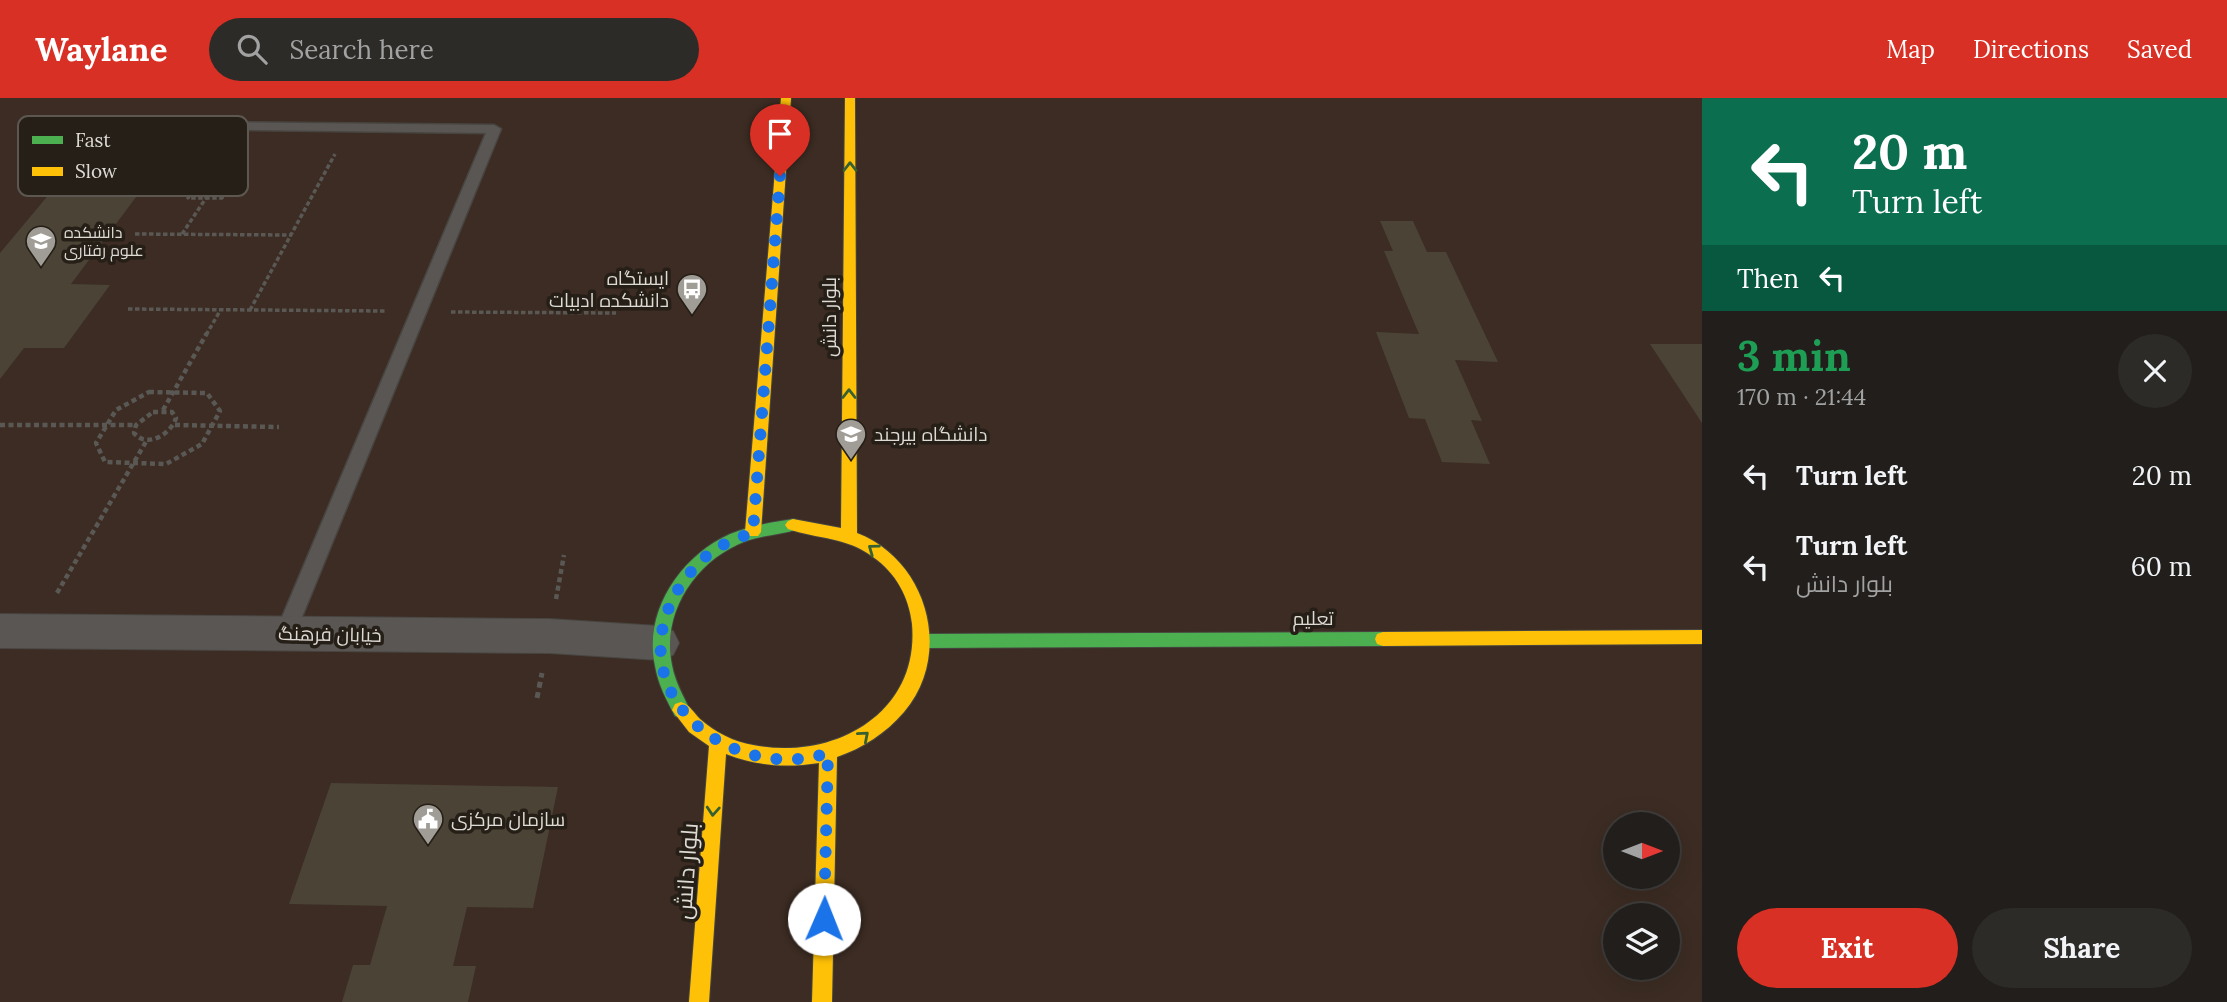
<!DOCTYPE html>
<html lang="en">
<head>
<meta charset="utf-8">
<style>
	body { margin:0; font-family:Lora,Cairo,serif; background:#2d2b28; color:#f1f3f6; height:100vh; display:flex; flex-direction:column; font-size:26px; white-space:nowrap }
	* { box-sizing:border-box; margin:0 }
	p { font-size:23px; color:#a2a2a3 }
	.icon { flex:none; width:38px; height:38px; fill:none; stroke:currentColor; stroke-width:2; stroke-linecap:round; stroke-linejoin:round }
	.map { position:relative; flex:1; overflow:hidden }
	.sheet { display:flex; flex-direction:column; background:#211e1b; width:525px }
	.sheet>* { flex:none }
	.guide { background:#0b6e4f; color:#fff; overflow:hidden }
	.needle { width:46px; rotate:90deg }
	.buttons { position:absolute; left:1603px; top:714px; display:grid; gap:14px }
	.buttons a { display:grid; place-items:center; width:77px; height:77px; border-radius:50%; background:#211e1b; box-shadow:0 7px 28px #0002,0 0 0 2px #3e3c3a; font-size:35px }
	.pin { position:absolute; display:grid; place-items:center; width:60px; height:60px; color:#fff; margin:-72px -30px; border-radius:50% 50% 50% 0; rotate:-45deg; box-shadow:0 0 7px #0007 }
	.pin .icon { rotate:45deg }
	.me { position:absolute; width:77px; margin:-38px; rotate:1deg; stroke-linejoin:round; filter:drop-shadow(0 0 5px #0008) }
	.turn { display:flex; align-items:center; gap:24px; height:147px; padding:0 35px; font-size:32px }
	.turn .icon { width:91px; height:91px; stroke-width:2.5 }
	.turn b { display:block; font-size:49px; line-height:60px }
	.then { display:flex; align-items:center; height:66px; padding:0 35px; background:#0003; gap:14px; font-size:26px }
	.round { display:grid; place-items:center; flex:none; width:74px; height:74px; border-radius:37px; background:#2d2b28 }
	.overview { display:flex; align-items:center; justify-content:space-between; height:119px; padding:0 35px }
	h1 { font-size:42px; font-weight:700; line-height:52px; color:#1e9e55 }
	.primary-button { display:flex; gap:14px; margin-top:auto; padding:14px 35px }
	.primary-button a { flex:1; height:80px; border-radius:42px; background:#d93025; color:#fff; font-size:28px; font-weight:700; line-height:80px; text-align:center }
	.primary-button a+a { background:#2d2b28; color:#f1f3f6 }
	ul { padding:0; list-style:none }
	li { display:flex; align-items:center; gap:21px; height:91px; padding:0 35px }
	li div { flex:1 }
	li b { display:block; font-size:26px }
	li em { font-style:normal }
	header { display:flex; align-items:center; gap:42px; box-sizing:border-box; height:98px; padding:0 35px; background:#d93025; color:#fff }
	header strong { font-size:33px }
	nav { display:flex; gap:38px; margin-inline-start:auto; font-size:24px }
	.search { width:490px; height:63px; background:#2d2b28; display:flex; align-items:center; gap:18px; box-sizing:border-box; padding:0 24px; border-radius:38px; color:#a2a2a3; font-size:26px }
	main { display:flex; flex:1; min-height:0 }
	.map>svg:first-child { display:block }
</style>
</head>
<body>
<header>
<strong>Waylane</strong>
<div class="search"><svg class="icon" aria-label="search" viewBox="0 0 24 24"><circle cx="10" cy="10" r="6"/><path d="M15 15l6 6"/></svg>Search here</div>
<nav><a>Map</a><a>Directions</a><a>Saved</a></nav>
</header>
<main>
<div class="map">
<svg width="1702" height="904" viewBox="0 0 1702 904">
	<rect width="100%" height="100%" fill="#2c2824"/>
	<path fill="#3c2c23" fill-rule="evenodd" d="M0 0H1702V904H0ZM1615 726H1668V779H1615ZM1615 817H1668V870H1615Z"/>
	<g fill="#4a4336">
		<polygon points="81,58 166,59 71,186 110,187 64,250 24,250 0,281 0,155"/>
		<polygon points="1380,123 1413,123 1427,154 1446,154 1498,264 1455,262 1482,323 1471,322 1490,366 1442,364 1425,321 1409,320 1376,234 1419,236 1384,153 1393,153"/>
		<polygon points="1650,246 1702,246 1702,325"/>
		<polygon points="331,685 558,689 533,810 467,809 453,868 476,868 468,904 342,904 353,867 370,867 387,808 289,806"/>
	</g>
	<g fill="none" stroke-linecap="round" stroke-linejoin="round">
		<g stroke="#484541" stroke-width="3">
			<polygon id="lane" points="111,23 494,27 501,31 295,536 292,542 285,545 278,542 275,536 486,35 106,30 104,27"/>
		</g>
		<g stroke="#484541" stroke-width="2">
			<polygon id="street" points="0,516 549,521 659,528 673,533 679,545 673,557 659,562 549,555 0,550"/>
		</g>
		<g stroke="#484541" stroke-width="2">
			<g id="fast">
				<path d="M793 421 798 423 801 427 798 431C781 437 763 437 746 443 696 462 661 514 672 567 675 584 683 597 690 612L687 618 681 620 675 618C666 601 658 586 655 568 643 513 681 458 730 436 750 428 772 424 793 421Z"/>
				<polygon points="1383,534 1389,536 1391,541 1389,546 1383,548 925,550 919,548 917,543 919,538 925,536"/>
			</g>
		</g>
		<g stroke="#484541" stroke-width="2">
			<g id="slow">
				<polygon points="781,0 791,0 761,434 758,438 748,438 745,434"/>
				<path d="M845 0H855L857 435C927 462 954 555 904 614 886 635 863 650 837 659L832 904H812L819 665C786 670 757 668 726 656L709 904H689L709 648 689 634 672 612 675 606 681 604C690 607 694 615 700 621 715 634 734 644 753 647 833 663 920 616 912 526 909 499 896 475 873 459 847 439 817 441 788 431L785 427 788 423 793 421 841 430Z"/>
				<polygon points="1702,532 1702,546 1383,548 1377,546 1375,541 1377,536 1383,534"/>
			</g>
		</g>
		<g stroke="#5a5854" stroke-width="3.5" stroke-dasharray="4.5 2.5" stroke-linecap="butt">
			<polyline points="220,78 236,53"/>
			<polygon points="202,79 235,79 222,100 188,100"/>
			<polyline points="168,88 195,89"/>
			<polyline points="135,136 292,137"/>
			<polyline points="182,136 206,100"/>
			<polyline points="128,211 386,213"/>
			<polyline points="250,212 335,56"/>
			<polyline points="451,214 616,215"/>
			<polyline points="206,237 220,213"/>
		</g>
		<g stroke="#5a5854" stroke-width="4.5" stroke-dasharray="5 3.5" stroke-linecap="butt">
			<polygon points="149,294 207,295 220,313 202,346 166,366 105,364 96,345 116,312"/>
			<polyline points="163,312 207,235"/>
			<path d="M153 314H172L176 320C171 336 147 351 134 335L136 327Z"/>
			<polyline points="0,327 136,327"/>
			<polyline points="175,327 279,329"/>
			<polyline points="57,495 147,342"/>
			<polyline points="556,501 564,457"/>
		</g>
		<polyline stroke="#5a5854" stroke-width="5" stroke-dasharray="6 4.5" stroke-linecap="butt" points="537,600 542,575"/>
		<use href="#lane" fill="#595653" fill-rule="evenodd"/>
		<use href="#street" fill="#595653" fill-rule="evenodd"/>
		<use href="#fast" fill="#4caf50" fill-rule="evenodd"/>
		<use href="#slow" fill="#ffc107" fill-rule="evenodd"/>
	</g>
	<defs><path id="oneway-chevron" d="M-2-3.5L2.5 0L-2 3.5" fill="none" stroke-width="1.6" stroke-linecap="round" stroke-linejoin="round" transform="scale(1.75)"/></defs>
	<g stroke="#376031">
		<use href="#oneway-chevron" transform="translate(850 69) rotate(-90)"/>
		<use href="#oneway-chevron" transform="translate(849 296) rotate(-90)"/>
		<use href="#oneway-chevron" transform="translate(873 451) rotate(-144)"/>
		<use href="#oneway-chevron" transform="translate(864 638) rotate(-41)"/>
		<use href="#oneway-chevron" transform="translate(713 713) rotate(94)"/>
	</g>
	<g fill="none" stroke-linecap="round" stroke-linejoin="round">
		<path stroke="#1a73e8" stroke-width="12" stroke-dasharray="0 21.6" d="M780 78 753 434C742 439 730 443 719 449 703 458 689 475 679 490 616 592 727 687 828 655L824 821"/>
	</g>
	<defs>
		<g id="university-pin" transform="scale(1.575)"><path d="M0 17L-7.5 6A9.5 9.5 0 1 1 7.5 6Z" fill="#a09c96" stroke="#251f17"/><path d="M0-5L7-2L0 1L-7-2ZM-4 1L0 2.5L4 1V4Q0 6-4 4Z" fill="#fff"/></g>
		<g id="bus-pin" transform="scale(1.575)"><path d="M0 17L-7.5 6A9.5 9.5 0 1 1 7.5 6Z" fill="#a09c96" stroke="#251f17"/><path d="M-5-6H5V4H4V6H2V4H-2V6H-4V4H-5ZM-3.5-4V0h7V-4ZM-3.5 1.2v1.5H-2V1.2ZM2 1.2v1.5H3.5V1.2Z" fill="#fff"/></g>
		<g id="civic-pin" transform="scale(1.575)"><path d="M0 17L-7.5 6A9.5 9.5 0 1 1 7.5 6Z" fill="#a09c96" stroke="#251f17"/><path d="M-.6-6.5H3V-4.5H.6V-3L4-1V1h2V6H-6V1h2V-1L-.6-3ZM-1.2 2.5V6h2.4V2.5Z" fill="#fff"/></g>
	</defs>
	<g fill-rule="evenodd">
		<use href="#university-pin" x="41" y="143"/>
		<use href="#bus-pin" x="692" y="191"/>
		<use href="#university-pin" x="851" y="336"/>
		<use href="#civic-pin" x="428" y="721"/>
	</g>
	<g text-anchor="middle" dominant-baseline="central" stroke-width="7" stroke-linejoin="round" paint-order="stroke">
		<g font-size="16" fill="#dedad4" stroke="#251f17" text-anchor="start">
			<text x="64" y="134">دانشکده<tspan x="64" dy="18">علوم رفتاری</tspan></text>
		</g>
		<g font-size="19" fill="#dedad4" stroke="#251f17" text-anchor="start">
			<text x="669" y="180" text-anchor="end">ایستگاه<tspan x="669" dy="22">دانشکده ادبیات</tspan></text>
			<text x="874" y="336">دانشگاه بیرجند</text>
			<text x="451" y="721">سازمان مرکزی</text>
		</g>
		<g font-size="19" fill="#dedad4" stroke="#251f17">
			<text transform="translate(829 219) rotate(-90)">بلوار دانش</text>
			<text x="1313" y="520">تعلیم</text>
			<text transform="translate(330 536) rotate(1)">خیابان فرهنگ</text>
		</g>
		<g font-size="23" fill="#dedad4" stroke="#251f17">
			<text transform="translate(686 773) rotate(-86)">بلوار دانش</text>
		</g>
	</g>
	<rect x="18" y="18" width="230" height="80" rx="10" fill="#251f17" stroke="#5c5750" stroke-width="2"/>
	<rect x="32" y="38" width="31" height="8" fill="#4caf50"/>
	<rect x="32" y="69" width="31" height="9" fill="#ffc107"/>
	<g font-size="19" fill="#dedad4">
		<text x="75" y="49">Fast</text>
		<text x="75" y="80">Slow</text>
	</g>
</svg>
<div class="buttons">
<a><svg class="needle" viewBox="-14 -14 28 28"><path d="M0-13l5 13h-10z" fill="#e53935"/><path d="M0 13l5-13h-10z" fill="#a2a2a3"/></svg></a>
<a><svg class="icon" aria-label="layers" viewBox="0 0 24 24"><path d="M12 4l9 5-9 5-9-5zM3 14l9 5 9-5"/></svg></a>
</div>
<div class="pin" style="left:780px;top:78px;background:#d93025"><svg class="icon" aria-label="arrive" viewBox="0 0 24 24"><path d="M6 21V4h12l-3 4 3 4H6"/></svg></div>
<svg class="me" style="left:824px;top:821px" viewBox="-20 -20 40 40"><circle r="19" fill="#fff"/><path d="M0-13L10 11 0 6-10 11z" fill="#1a73e8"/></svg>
</div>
<section class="sheet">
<div class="guide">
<div class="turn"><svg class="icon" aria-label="left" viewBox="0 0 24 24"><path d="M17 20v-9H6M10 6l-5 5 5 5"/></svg><div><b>20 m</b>Turn left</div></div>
<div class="then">Then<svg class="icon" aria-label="left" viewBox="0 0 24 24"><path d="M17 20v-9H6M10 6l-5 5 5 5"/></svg></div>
</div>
<div class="overview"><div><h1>3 min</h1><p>170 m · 21:44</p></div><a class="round"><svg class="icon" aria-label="close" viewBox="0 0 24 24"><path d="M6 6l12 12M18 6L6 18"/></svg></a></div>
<ul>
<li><svg class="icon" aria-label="left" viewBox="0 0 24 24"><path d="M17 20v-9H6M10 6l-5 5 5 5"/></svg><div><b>Turn left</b></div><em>20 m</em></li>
<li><svg class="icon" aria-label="left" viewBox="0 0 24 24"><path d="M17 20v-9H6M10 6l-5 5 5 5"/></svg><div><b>Turn left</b><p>بلوار دانش</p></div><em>60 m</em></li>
</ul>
<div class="primary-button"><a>Exit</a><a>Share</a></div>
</section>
</main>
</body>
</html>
